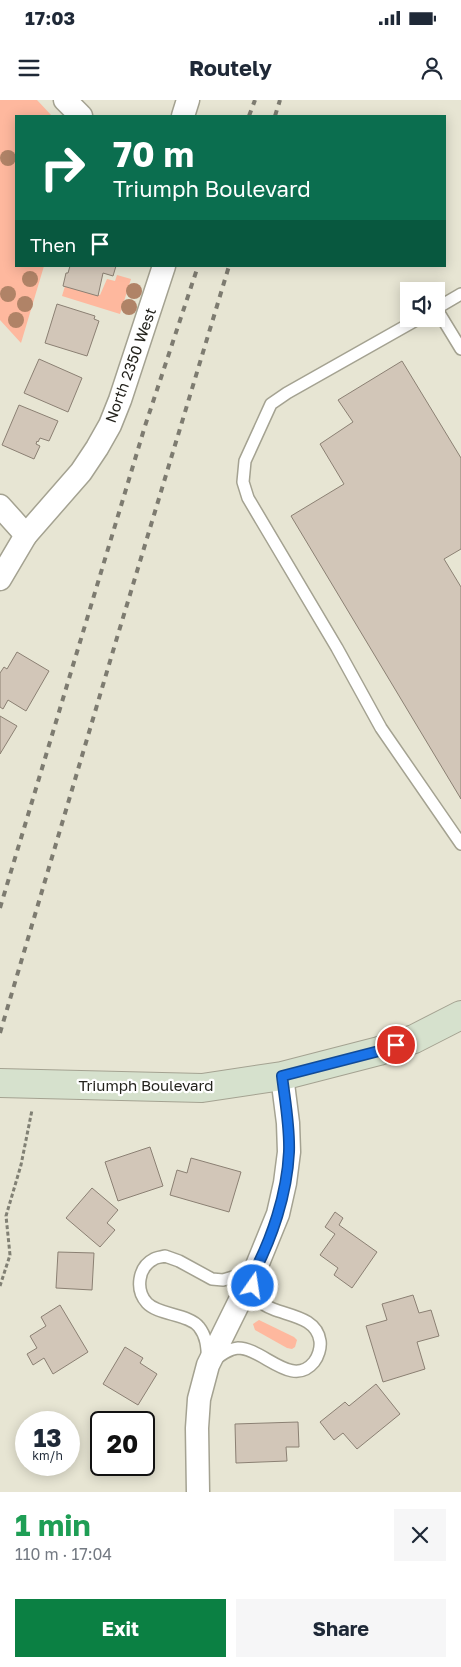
<!DOCTYPE html>
<html lang="en">
<head>
<meta charset="utf-8">
<style>
	body { margin:0; font-family:"Golos Text",sans-serif; background:#f6f6f7; color:#1f2937; height:100vh; display:flex; flex-direction:column; font-size:19px; white-space:nowrap }
	* { box-sizing:border-box; margin:0 }
	p { font-size:16px; color:#747a83 }
	.icon { flex:none; width:28px; height:28px; fill:none; stroke:currentColor; stroke-width:2; stroke-linecap:round; stroke-linejoin:round }
	.map { position:relative; height:1392px; overflow:hidden }
	.drawer { display:flex; flex-direction:column; background:#fff; flex:1 }
	.drawer>* { flex:none }
	.guide { position:absolute; left:15px; top:15px; width:431px; height:152px; border-radius:0px; box-shadow:0 2px 12px #0003; background:#0b6e4f; color:#fff; overflow:hidden }
	.fabs { position:absolute; left:400px; top:182px; display:grid; gap:10px }
	.fabs a { display:grid; place-items:center; width:45px; height:45px; border-radius:0px; background:#fff; box-shadow:0 2px 12px #0003; font-size:25px }
	.speed { position:absolute; left:15px; top:1311px; display:flex; gap:10px; font-size:25px; font-weight:700; text-align:center }
	.speed>* { display:grid; place-content:center; width:65px; height:65px; border-radius:50%; background:#fff; box-shadow:0 2px 12px #0003; line-height:1 }
	.speed small { font-size:12px; font-weight:400 }
	.speed .limit { border:2px solid #111; border-radius:8px; background:#fff; color:#111 }
	.pin { position:absolute; display:grid; place-items:center; width:42px; height:42px; color:#fff; margin:-21px; border:2px solid #fff; border-radius:50%; box-shadow:0 1px 5px #0007 }
	.me { position:absolute; width:55px; margin:-28px; rotate:13deg; stroke-linejoin:round; filter:drop-shadow(0 0 4px #0008) }
	.turn { display:flex; align-items:center; gap:18px; height:105px; padding:0 15px; font-size:22px }
	.turn .icon { width:65px; height:65px; stroke-width:2.5 }
	.turn b { display:block; font-size:35px; line-height:42px }
	.then { display:flex; align-items:center; height:48px; padding:0 15px; background:#0003; gap:10px; font-size:19px }
	.round { display:grid; place-items:center; flex:none; width:52px; height:52px; border-radius:0px; background:#f6f6f7 }
	.summary { display:flex; align-items:center; justify-content:space-between; height:85px; padding:0 15px }
	h1 { font-size:30px; font-weight:700; line-height:38px; color:#1e9e55 }
	.button { display:flex; gap:10px; margin-top:auto; padding:10px 15px }
	.button a { flex:1; height:58px; border-radius:0px; background:#0b8043; color:#fff; font-size:20px; font-weight:700; line-height:58px; text-align:center }
	.button a+a { background:#f6f6f7; color:#1f2937 }
	.status { display:flex; justify-content:space-between; align-items:center; height:35px; padding:0 25px; background:#fff; direction:ltr }
	.status svg { height:14px; fill:currentColor }
	header { display:flex; justify-content:space-between; align-items:center; height:65px; padding:0 15px; background:#fff; font-size:22px; font-weight:700 }
	.map>svg:first-child { display:block }
</style>
</head>
<body>
<div class="status"><b>17:03</b><svg viewBox="0 0 49 12"><path d="M0 12V9h3v3zM5 12V6h3v6zM10 12V3h3v9zM15 12V0h3v12zM26 1h20v11H26zM47 4h2v5h-2z"/></svg></div>
<header><svg class="icon" aria-label="menu" viewBox="0 0 24 24"><path d="M4 6h16M4 12h16M4 18h16"/></svg>Routely<svg class="icon" aria-label="person" viewBox="0 0 24 24"><circle cx="12" cy="8" r="4"/><path d="M4 21q1-7 8-7t8 7"/></svg></header>
<div class="map">
<svg width="461" height="1392" viewBox="0 0 461 1392">
	<rect width="100%" height="100%" fill="#e7e5d3"/>
	<g fill="#feb89e">
		<polygon points="0,0 37,0 52,16 16,16 16,166 44,166 21,243 0,220"/>
		<polygon points="117,175 131,179 120,214 62,196 65,186 100,195 107,179 115,181"/>
		<polygon points="259,1220 294,1237 297,1240 295,1247 292,1249 287,1248 255,1230 253,1224"/>
	</g>
	<g fill="#d2c6b8" stroke="#8b8073">
		<polygon points="70,166 116,166 113,176 103,173 98,196 63,186 66,173 68,173"/>
		<polygon points="57,204 95,216 94,219 99,221 87,256 45,243"/>
		<polygon points="39,259 82,278 68,312 24,293"/>
		<polygon points="402,261 461,358 461,449 444,459 461,487 461,699 291,416 344,384 320,344 353,322 338,300"/>
		<polygon points="19,305 58,321 49,341 40,338 38,342 37,341 36,344 40,346 34,359 2,345"/>
		<polygon points="17,552 49,571 26,611 8,600 3,609 0,607 0,573 4,567 7,569"/>
		<polygon points="0,616 17,626 0,654"/>
		<polygon points="150,1047 163,1086 118,1101 105,1062"/>
		<polygon points="191,1058 241,1072 229,1112 170,1095 177,1070 187,1073"/>
		<polygon points="92,1088 118,1110 107,1123 115,1130 100,1147 66,1118"/>
		<polygon points="335,1112 343,1118 339,1125 377,1152 352,1188 334,1175 338,1168 320,1155 335,1134 325,1127"/>
		<polygon points="58,1152 94,1153 92,1190 56,1188"/>
		<polygon points="413,1195 419,1213 431,1210 439,1236 417,1242 425,1269 383,1282 366,1226 387,1220 382,1204"/>
		<polygon points="60,1205 88,1252 53,1274 44,1258 33,1265 27,1254 37,1248 30,1236 46,1226 41,1217"/>
		<polygon points="125,1247 143,1258 140,1263 157,1274 138,1305 103,1284"/>
		<polygon points="376,1284 400,1314 357,1349 343,1333 334,1340 320,1322 345,1302 349,1306"/>
		<polygon points="298,1322 299,1347 286,1347 287,1361 236,1363 235,1324"/>
	</g>
	<g fill="none" stroke-linecap="round" stroke-linejoin="round">
		<g stroke="#a4a291" stroke-width="14">
			<g id="lane">
				<polyline points="436,208 461,249"/>
				<polyline points="437,208 461,194"/>
				<polyline points="418,219 287,293 271,304 245,361 243,382 248,398 337,548 381,628 461,744"/>
				<path d="M165 1156 179 1161 212 1179 223 1180 233 1177 252 1176C253 1185 254 1194 260 1201 263 1205 268 1207 273 1209 290 1216 317 1218 320 1241 321 1248 318 1257 314 1262 292 1289 263 1248 238 1248 227 1249 217 1258 208 1265 207 1252 208 1238 199 1227 189 1214 158 1215 147 1203 135 1190 138 1167 154 1159 157 1157 162 1157 165 1156Z"/>
			</g>
		</g>
		<g stroke="#a4a291" stroke-width="25">
			<g id="street">
				<polyline points="65,0 81,16"/>
				<polyline points="183,16 188,0"/>
				<polyline points="0,406 26,435"/>
				<polyline points="0,479 26,435 81,372 97,348 110,325 120,300 164,166"/>
				<polyline points="198,1392 197,1328 199,1299 208,1265 256,1168 278,1114 285,1083 289,1052 288,1023 282,976"/>
			</g>
		</g>
		<g stroke="#a4a291" stroke-width="30">
			<polyline id="secondary" points="0,983 202,988 282,976 379,951 414,939 461,915"/>
		</g>
		<polyline stroke="#818074" stroke-width="3" stroke-dasharray="4 2.5" stroke-linecap="butt" points="0,1186 10,1155 6,1116 21,1065 32,1010"/>
		<use href="#lane" stroke="#fff" stroke-width="11"/>
		<use href="#street" stroke="#fff" stroke-width="22"/>
		<use href="#secondary" stroke="#d6e1cd" stroke-width="28"/>
		<g stroke="#7d7b70" stroke-width="4" stroke-dasharray="6 6" stroke-linecap="butt">
			<polyline points="249,16 255,0"/>
			<polyline points="275,16 280,0"/>
			<polyline points="0,808 145,326 198,166"/>
			<polyline points="0,933 116,541 229,166"/>
		</g>
	</g>
	<g fill="#b08367">
		<circle cx="8" cy="58" r="8"/>
		<circle cx="30" cy="179" r="8"/>
		<circle cx="134" cy="191" r="8"/>
		<circle cx="8" cy="194" r="8"/>
		<circle cx="25" cy="204" r="8"/>
		<circle cx="129" cy="207" r="8"/>
		<circle cx="16" cy="220" r="8"/>
	</g>
	<g fill="none" stroke-linecap="round" stroke-linejoin="round">
		<g stroke="#114b97" stroke-width="12">
			<path id="route" d="M253 1186 252 1176C272 1139 287 1094 289 1052 290 1027 285 1001 282 976L379 951 396 945"/>
		</g>
		<use href="#route" stroke="#1a73e8" stroke-width="9"/>
	</g>
	<g text-anchor="middle" dominant-baseline="central" stroke-width="4.5" stroke-linejoin="round" paint-order="stroke">
		<g font-size="15" fill="#24231d" stroke="#fff">
			<text transform="translate(130 265) rotate(-70)">North 2350 West</text>
			<text x="146" y="985">Triumph Boulevard</text>
		</g>
	</g>
</svg>
<div class="fabs">
<a><svg class="icon" aria-label="sound" viewBox="0 0 24 24"><path d="M4 9h4l5-4v14l-5-4H4zM17 9q2 3 0 6"/></svg></a>
</div>
<div class="speed"><div>13<small>km/h</small></div><div class="limit">20</div></div>
<div class="pin" style="left:396px;top:945px;background:#d93025"><svg class="icon" aria-label="arrive" viewBox="0 0 24 24"><path d="M6 21V4h12l-3 4 3 4H6"/></svg></div>
<svg class="me" style="left:253px;top:1186px" viewBox="-20 -20 40 40"><circle r="17" fill="#1a73e8" stroke="#fff" stroke-width="3"/><path d="M0-11L8 9 0 5-8 9z" fill="#fff"/></svg>
<div class="guide">
<div class="turn"><svg class="icon" aria-label="right" viewBox="0 0 24 24"><path d="M7 20v-9h11M14 6l5 5-5 5"/></svg><div><b>70 m</b>Triumph Boulevard</div></div>
<div class="then">Then<svg class="icon" aria-label="arrive" viewBox="0 0 24 24"><path d="M6 21V4h12l-3 4 3 4H6"/></svg></div>
</div>
</div>
<section class="drawer">
<div class="summary"><div><h1>1 min</h1><p>110 m · 17:04</p></div><a class="round"><svg class="icon" aria-label="close" viewBox="0 0 24 24"><path d="M6 6l12 12M18 6L6 18"/></svg></a></div>
<div class="button"><a>Exit</a><a>Share</a></div>
</section>
</body>
</html>
